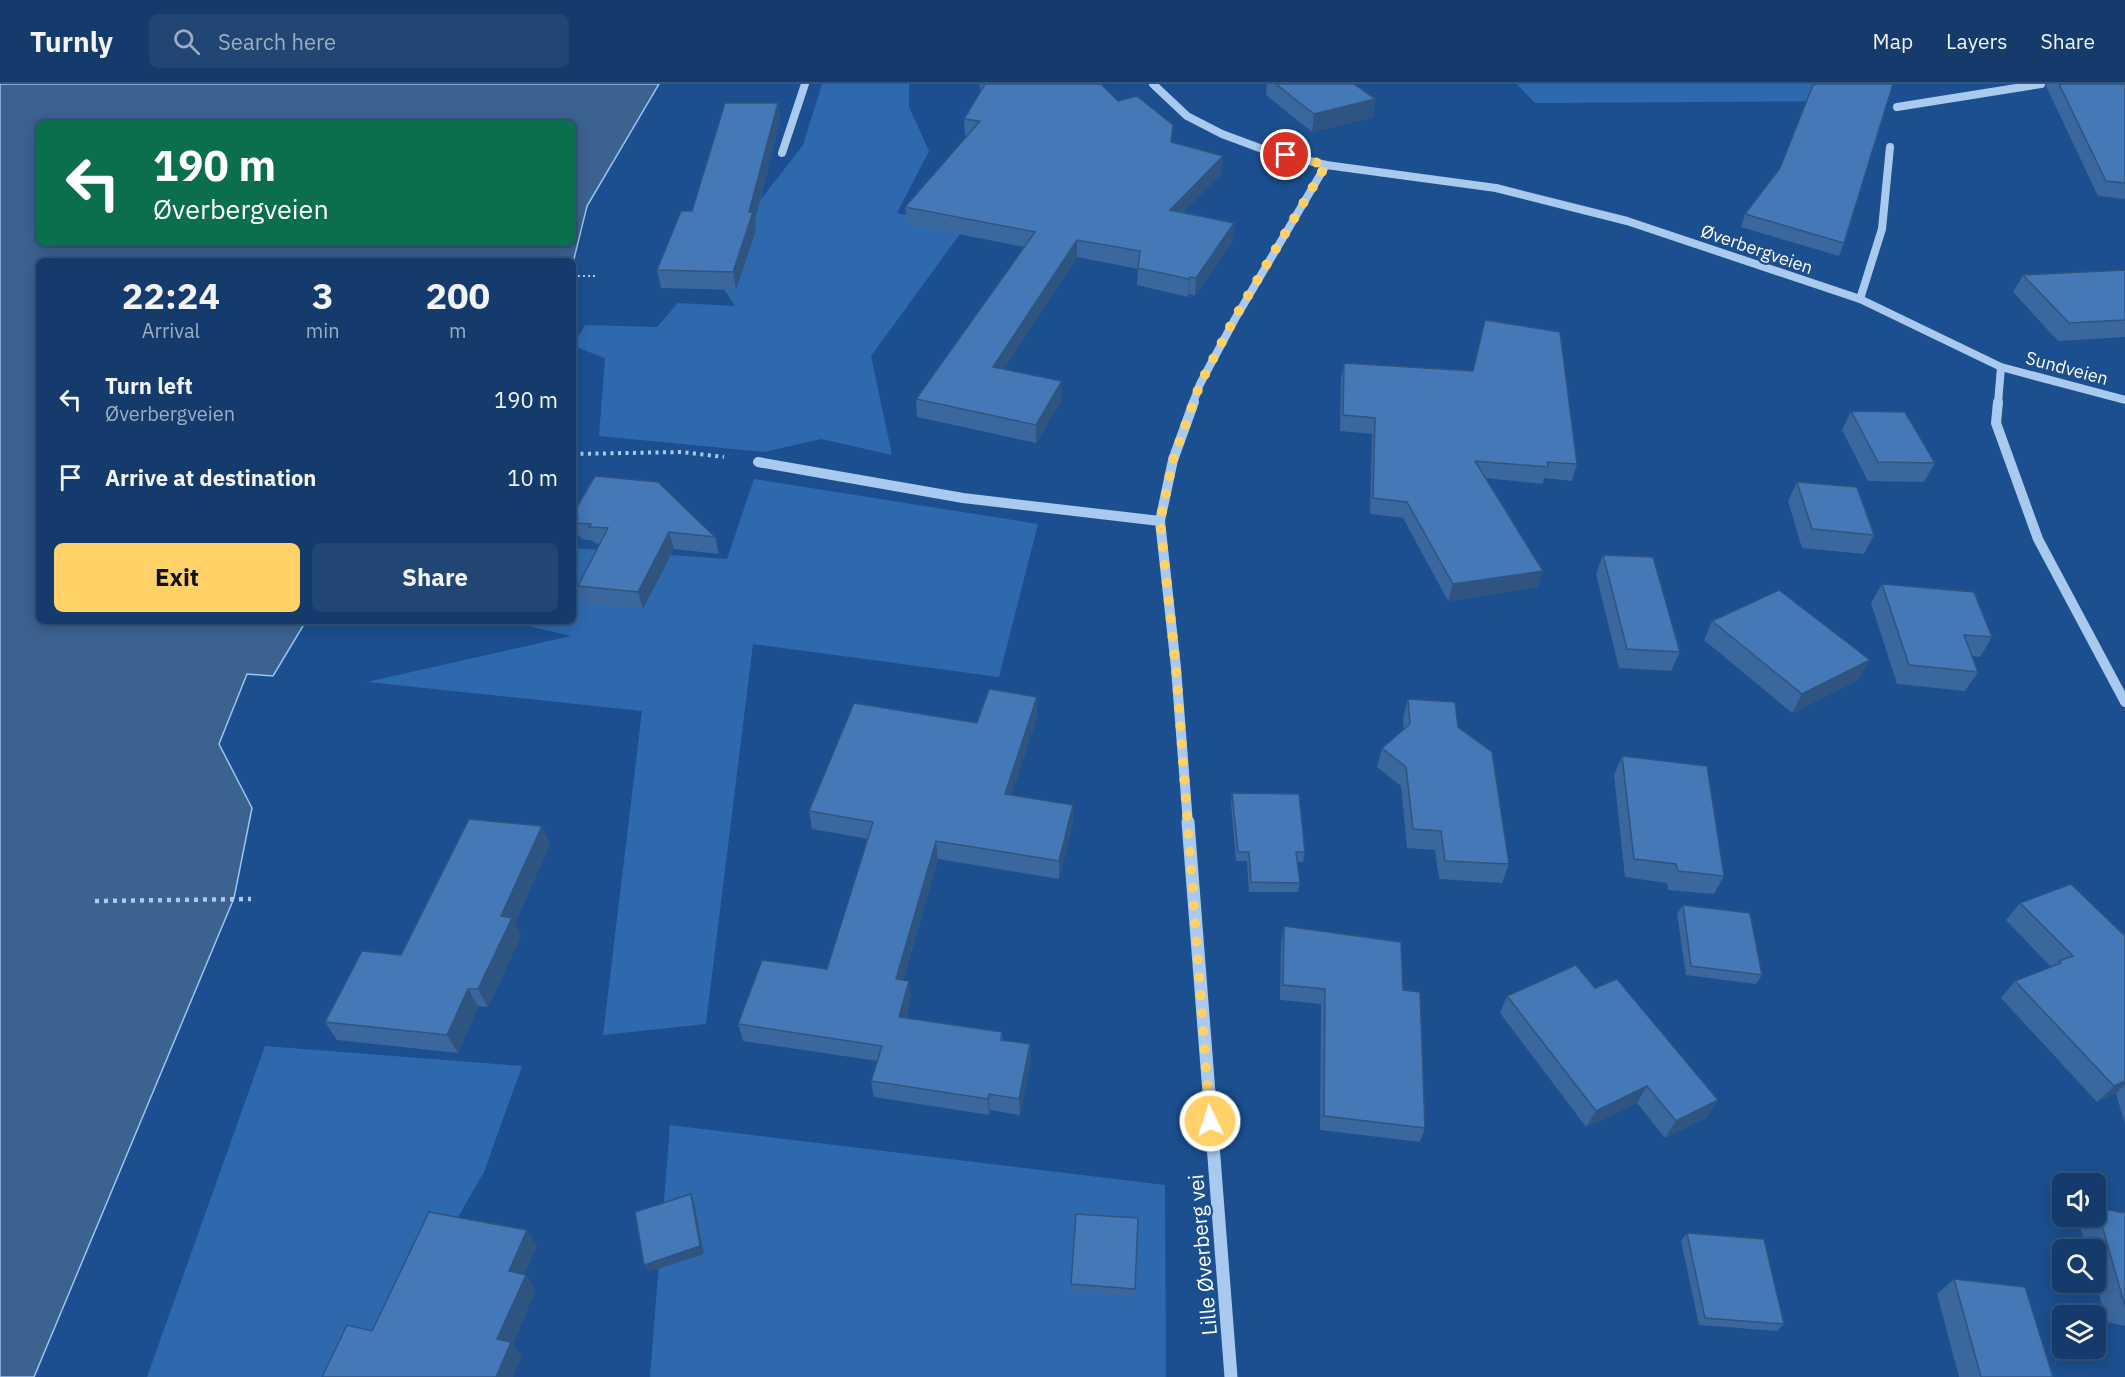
<!DOCTYPE html>
<html lang="en">
<head>
<meta charset="utf-8">
<style>
	body { margin:0; font-family:"IBM Plex Sans",sans-serif; background:#214673; color:#f1f3f6; height:100vh; display:flex; flex-direction:column; font-size:22px; white-space:nowrap }
	* { box-sizing:border-box; margin:0 }
	p { font-size:20px; color:#9dadc1 }
	.icon { flex:none; width:33px; height:33px; fill:none; stroke:currentColor; stroke-width:2; stroke-linecap:round; stroke-linejoin:round }
	.map { position:relative; flex:1; overflow:hidden }
	.details { position:absolute; left:36px; top:174px; width:540px; height:366px; display:flex; flex-direction:column; background:#143b6b; border-radius:9px; box-shadow:0 3px 15px #0003,0 0 0 2px #33557e }
	.details>* { flex:none }
	.top-card { position:absolute; left:36px; top:36px; width:540px; height:126px; border-radius:9px; box-shadow:0 3px 15px #0003,0 0 0 2px #33557e; background:#0b6e4f; color:#fff; overflow:hidden }
	.fabs { position:absolute; left:2052px; top:1089px; display:grid; gap:12px }
	.fabs a { display:grid; place-items:center; width:54px; height:54px; border-radius:9px; background:#143b6b; box-shadow:0 3px 15px #0003,0 0 0 2px #33557e; font-size:30px }
	.pin { position:absolute; display:grid; place-items:center; width:51px; height:51px; color:#fff; margin:-26px; border:3px solid #fff; border-radius:50%; box-shadow:0 2px 6px #0007 }
	.me { position:absolute; width:66px; margin:-33px; rotate:356deg; stroke-linejoin:round; filter:drop-shadow(0 0 4px #0008) }
	.turn { display:flex; align-items:center; gap:21px; height:126px; padding:0 18px; font-size:27px }
	.turn .icon { width:78px; height:78px; stroke-width:2.5 }
	.turn b { display:block; font-size:42px; line-height:51px }
	.eta { display:flex; justify-content:space-evenly; align-items:center; height:102px; text-align:center }
	.eta b { font-size:36px; font-weight:700; line-height:42px }
	.cta { display:flex; gap:12px; margin-top:auto; padding:12px 18px }
	.cta a { flex:1; height:69px; border-radius:9px; background:#ffd166; color:#111; font-size:24px; font-weight:700; line-height:69px; text-align:center }
	.cta a+a { background:#214673; color:#f1f3f6 }
	ul { padding:0; list-style:none }
	li { display:flex; align-items:center; gap:18px; height:78px; padding:0 18px }
	li div { flex:1 }
	li b { display:block; font-size:22px }
	li em { font-style:normal }
	header { display:flex; align-items:center; gap:36px; box-sizing:border-box; height:84px; padding:0 30px; background:#143b6b; border-bottom:2px solid #33557e }
	header strong { font-size:28px }
	nav { display:flex; gap:33px; margin-inline-start:auto; font-size:21px }
	.search { width:420px; height:54px; background:#214673; display:flex; align-items:center; gap:15px; box-sizing:border-box; padding:0 21px; border-radius:9px; color:#9dadc1; font-size:22px }
	.map>svg:first-child { display:block }
</style>
</head>
<body>
<header>
<strong>Turnly</strong>
<div class="search"><svg class="icon" aria-label="search" viewBox="0 0 24 24"><circle cx="10" cy="10" r="6"/><path d="M15 15l6 6"/></svg>Search here</div>
<nav><a>Map</a><a>Layers</a><a>Share</a></nav>
</header>
<div class="map">
<svg width="2125" height="1293" viewBox="0 0 2125 1293">
	<rect width="100%" height="100%" fill="#1b4f8f"/>
	<g fill="#2e69ad">
		<polygon points="822,0 909,0 909,23 929,67 897,129 965,143 871,272 892,371 821,355 764,368 599,352 605,274 573,262 585,241 657,243 678,219 735,222 718,196 741,141 803,61"/>
		<polygon points="1517,0 1827,0 1870,17 1535,19"/>
		<polygon points="754,395 1038,440 999,593 753,560 706,940 603,951 642,627 367,598 571,552 508,537 573,537 573,464 727,475"/>
		<polygon points="265,962 522,982 484,1088 366,1293 147,1293"/>
		<polygon points="670,1041 1165,1101 1166,1293 650,1293"/>
	</g>
	<path fill="#3c6290" stroke="#9cc4f0" stroke-width="1.5" fill-rule="evenodd" d="M0 0H659L587 122 573 179V177H39V537H306L273 592 247 590 219 660 252 724 234 814 34 1293H0ZM39 39H573V159H39Z"/>
	<g fill="none" stroke-linecap="round" stroke-linejoin="round">
		<polyline stroke="#a9c9ee" stroke-width="2" stroke-dasharray="2 3" stroke-linecap="butt" points="573,192 596,192"/>
		<polyline stroke="#a9c9ee" stroke-width="4" stroke-dasharray="3 4.5" stroke-linecap="butt" points="573,370 682,368 724,373"/>
		<polyline stroke="#a9c9ee" stroke-width="4.5" stroke-dasharray="4 5" stroke-linecap="butt" points="95,817 251,815"/>
		<g stroke="#a9c9ee" stroke-width="8">
			<polyline points="1153,0 1187,32 1222,50 1265,66 1326,81 1496,104 1627,137 1860,215 2001,283 1998,319"/>
			<polyline points="1897,23 2041,0"/>
			<polyline points="782,69 805,0"/>
			<polyline points="1860,215 1882,145 1890,63"/>
			<polyline points="2001,283 2125,316"/>
			<polyline points="1193,319 1200,300 1235,235 1326,81"/>
		</g>
		<g stroke="#a9c9ee" stroke-width="10">
			<polyline points="1998,318 1996,339 2038,455 2125,618"/>
			<polyline points="758,378 963,414 1160,437"/>
			<polyline points="1188,740 1176,584 1160,437 1173,376 1194,318"/>
		</g>
		<polyline stroke="#a9c9ee" stroke-width="13" points="1188,738 1231,1293"/>
	</g>
	<g fill="#3a679d">
		<polygon points="980,0 1101,0 1118,17 1173,58 1223,72 1222,89 1183,128 1234,139 1233,157 1195,212 1189,210 1188,213 1137,201 1138,185 1077,173 1004,285 1062,315 1036,359 917,333 916,315 1024,163 907,140 905,123 967,52 965,52 964,35 980,8"/>
		<polygon points="1267,0 1354,0 1375,15 1373,33 1312,48 1266,11"/>
		<polygon points="2046,0 2125,0 2125,115 2098,112 2046,2"/>
		<polygon points="778,19 780,36 755,137 756,146 736,206 661,204 657,186 692,127"/>
		<polygon points="1745,130 1844,159 1839,172 1741,143"/>
		<polygon points="2125,186 2125,253 2058,257 2013,208 2023,191"/>
		<polygon points="1344,279 1577,380 1572,397 1544,394 1543,400 1485,394 1538,503 1448,517 1403,434 1370,430 1372,350 1340,347 1341,295"/>
		<polygon points="1851,327 1935,379 1924,398 1868,397 1842,346"/>
		<polygon points="1797,398 1874,451 1864,470 1802,464 1788,417"/>
		<polygon points="573,430 715,453 719,470 674,465 643,525 583,519 578,502 600,460 594,459 594,457 581,455 579,451 576,451 573,441"/>
		<polygon points="1603,471 1680,568 1671,587 1619,584 1596,490"/>
		<polygon points="1882,500 1992,553 1980,573 1972,572 1978,588 1965,607 1897,600 1871,519"/>
		<polygon points="1712,537 1859,595 1792,629 1704,556"/>
		<polygon points="1408,615 1458,643 1509,780 1502,799 1439,795 1435,766 1407,764 1401,702 1377,683 1382,664 1404,645 1403,634"/>
		<polygon points="1038,631 1011,711 1073,739 1059,795 938,775 903,896 909,897 911,914 906,934 1002,948 1003,956 1031,977 1020,1031 990,1026 989,1031 874,1013 871,997 877,977 743,957 738,940 827,885 868,755 812,745 809,727 977,639"/>
		<polygon points="1622,672 1724,792 1714,810 1668,806 1667,799 1625,793 1614,691"/>
		<polygon points="1232,709 1305,768 1303,778 1297,778 1300,799 1298,808 1249,808 1247,777 1236,777 1231,719"/>
		<polygon points="550,760 515,839 521,852 488,923 478,922 458,969 337,956 325,938 401,871"/>
		<polygon points="2020,819 2125,852 2125,1041 2116,1009 2097,1018 2001,914 2015,897 2051,883 2006,836"/>
		<polygon points="1683,821 1762,891 1756,900 1686,891 1677,830"/>
		<polygon points="1284,842 1403,906 1425,1044 1420,1058 1320,1046 1321,920 1280,916 1281,858"/>
		<polygon points="1595,904 1718,1016 1707,1033 1665,1054 1637,1019 1586,1043 1500,929 1507,912"/>
		<polygon points="2097,1124 2125,1129 2125,1242 2106,1238 2096,1198 2096,1166 2087,1166 2079,1139 2087,1132 2096,1132 2096,1126"/>
		<polygon points="1687,1149 1784,1240 1777,1247 1699,1241 1681,1157"/>
		<polygon points="1954,1195 2053,1293 1959,1293 1937,1210"/>
		<polygon points="1071,1200 1135,1205 1135,1213 1071,1208"/>
	</g>
	<g fill="#305480">
		<polygon points="1375,15 1373,33 1312,48 1314,30"/>
		<polygon points="778,19 780,36 755,137 756,146 736,206 733,188 749,128"/>
		<polygon points="1223,72 1222,89 1169,143 1170,126"/>
		<polygon points="1234,139 1233,157 1195,212 1196,194"/>
		<polygon points="1077,156 1077,173 994,301 993,283"/>
		<polygon points="1190,193 1189,210 1188,213 1189,195"/>
		<polygon points="1062,297 1062,315 1036,359 1036,341"/>
		<polygon points="669,448 674,465 643,525 638,508"/>
		<polygon points="1543,487 1538,503 1448,517 1453,500"/>
		<polygon points="1870,576 1859,595 1792,629 1802,610"/>
		<polygon points="1037,613 1038,631 1006,728 1005,710"/>
		<polygon points="1073,721 1073,739 1059,795 1059,777"/>
		<polygon points="542,742 550,760 515,839 521,852 488,923 478,905 501,832"/>
		<polygon points="936,757 938,775 898,912 896,895"/>
		<polygon points="909,897 911,914 901,950 899,933"/>
		<polygon points="468,905 478,922 458,969 447,951"/>
		<polygon points="1030,960 1031,977 1020,1031 1019,1015"/>
		<polygon points="2125,997 2125,1001 2116,1009 2097,1018 2114,1002"/>
		<polygon points="1647,1002 1637,1019 1586,1043 1596,1027"/>
		<polygon points="989,1010 990,1026 989,1031 988,1015"/>
		<polygon points="1718,1016 1707,1033 1665,1054 1676,1037"/>
		<polygon points="691,1110 694,1118 704,1170 648,1188 644,1181"/>
		<polygon points="527,1146 537,1162 519,1202 509,1187"/>
		<polygon points="526,1191 536,1206 513,1260 522,1272 513,1293 496,1293 497,1255"/>
	</g>
	<g fill="#4478b7" stroke="#305480" stroke-width="1.5">
		<polygon points="985,0 1101,0 1118,17 1137,12 1173,41 1171,58 1223,72 1170,126 1234,139 1196,194 1190,193 1189,195 1138,184 1140,167 1077,156 993,283 1062,297 1036,341 916,315 1035,148 905,123 980,37 964,35"/>
		<polygon points="1276,0 1354,0 1375,15 1314,30"/>
		<polygon points="1818,0 1893,0 1844,159 1745,130 1780,84 1813,1"/>
		<polygon points="2059,0 2125,0 2125,99 2106,97"/>
		<polygon points="725,19 778,19 749,128 753,128 733,188 657,186 681,127 692,127"/>
		<polygon points="2125,186 2125,236 2069,239 2023,191"/>
		<polygon points="1485,236 1560,248 1577,380 1547,378 1548,383 1475,377 1543,487 1453,500 1407,418 1373,414 1375,334 1343,331 1344,279 1473,287"/>
		<polygon points="1851,327 1905,328 1935,379 1878,378"/>
		<polygon points="595,392 658,398 715,453 669,448 638,508 578,502 608,444 589,443 591,440 576,439 578,435 573,434 573,430"/>
		<polygon points="1797,398 1857,403 1874,451 1812,445"/>
		<polygon points="1603,471 1653,473 1680,568 1627,565"/>
		<polygon points="1882,500 1974,508 1992,553 1964,551 1978,588 1909,581"/>
		<polygon points="1779,506 1870,576 1802,610 1712,537"/>
		<polygon points="989,605 1037,613 1005,710 1073,721 1059,777 936,757 896,895 909,897 899,933 1002,948 1001,956 1030,960 1019,1015 989,1010 988,1015 871,997 882,962 738,940 762,876 827,885 873,738 809,727 854,619 977,639"/>
		<polygon points="1408,615 1455,618 1458,643 1492,668 1509,780 1445,777 1441,747 1413,745 1406,683 1382,664 1410,640"/>
		<polygon points="1622,672 1707,682 1724,792 1678,787 1676,780 1634,775"/>
		<polygon points="1232,709 1299,710 1305,768 1296,768 1300,799 1251,798 1249,768 1238,768"/>
		<polygon points="469,735 542,742 501,832 512,834 478,905 468,905 447,951 325,938 362,867 401,871"/>
		<polygon points="2071,800 2125,852 2125,997 2114,1002 2015,897 2061,879 2059,877 2073,872 2020,819"/>
		<polygon points="1683,821 1750,829 1762,891 1691,882"/>
		<polygon points="1284,842 1401,858 1403,906 1420,908 1425,1044 1324,1032 1325,905 1283,901"/>
		<polygon points="1576,881 1595,904 1617,895 1718,1016 1676,1037 1647,1002 1596,1027 1507,912"/>
		<polygon points="691,1110 700,1162 644,1181 635,1128"/>
		<polygon points="2097,1124 2125,1129 2125,1222"/>
		<polygon points="429,1128 527,1146 509,1187 526,1191 497,1255 511,1258 496,1293 322,1293 347,1241 372,1247"/>
		<polygon points="1076,1130 1138,1134 1135,1205 1071,1200"/>
		<polygon points="1687,1149 1764,1155 1784,1240 1705,1234"/>
		<polygon points="1954,1195 2025,1203 2053,1293 1981,1293"/>
	</g>
	<g fill="none" stroke-linecap="round" stroke-linejoin="round">
		<polyline stroke="#ffd166" stroke-width="10" stroke-dasharray="0 18" points="1210,1037 1176,584 1160,437 1173,376 1200,300 1234,235 1326,81 1286,71"/>
	</g>
	<g text-anchor="middle" dominant-baseline="central" stroke-width="4.5" stroke-linejoin="round" paint-order="stroke">
		<g font-size="18" fill="#fff" stroke="#1b4f8f">
			<text transform="translate(1757 165) rotate(19)">Øverbergveien</text>
			<text transform="translate(2067 284) rotate(15)">Sundveien</text>
		</g>
		<g font-size="21" fill="#fff" stroke="#1b4f8f">
			<text transform="translate(1202 1171) rotate(-95)">Lille Øverberg vei</text>
		</g>
	</g>
</svg>
<div class="fabs">
<a><svg class="icon" aria-label="sound" viewBox="0 0 24 24"><path d="M4 9h4l5-4v14l-5-4H4zM17 9q2 3 0 6"/></svg></a>
<a><svg class="icon" aria-label="search" viewBox="0 0 24 24"><circle cx="10" cy="10" r="6"/><path d="M15 15l6 6"/></svg></a>
<a><svg class="icon" aria-label="layers" viewBox="0 0 24 24"><path d="M12 4l9 5-9 5-9-5zM3 14l9 5 9-5"/></svg></a>
</div>
<div class="pin" style="left:1286px;top:71px;background:#d93025"><svg class="icon" aria-label="arrive" viewBox="0 0 24 24"><path d="M6 21V4h12l-3 4 3 4H6"/></svg></div>
<svg class="me" style="left:1210px;top:1037px" viewBox="-20 -20 40 40"><circle r="17" fill="#ffd166" stroke="#fff" stroke-width="3"/><path d="M0-11L8 9 0 5-8 9z" fill="#fff"/></svg>
<div class="top-card">
<div class="turn"><svg class="icon" aria-label="left" viewBox="0 0 24 24"><path d="M17 20v-9H6M10 6l-5 5 5 5"/></svg><div><b>190 m</b>Øverbergveien</div></div>
</div>
<section class="details">
<div class="eta">
<div><b>22:24</b><p>Arrival</p></div>
<div><b>3</b><p>min</p></div>
<div><b>200</b><p>m</p></div>
</div>
<ul>
<li><svg class="icon" aria-label="left" viewBox="0 0 24 24"><path d="M17 20v-9H6M10 6l-5 5 5 5"/></svg><div><b>Turn left</b><p>Øverbergveien</p></div><em>190 m</em></li>
<li><svg class="icon" aria-label="arrive" viewBox="0 0 24 24"><path d="M6 21V4h12l-3 4 3 4H6"/></svg><div><b>Arrive at destination</b></div><em>10 m</em></li>
</ul>
<div class="cta"><a>Exit</a><a>Share</a></div>
</section>
</div>
</body>
</html>
